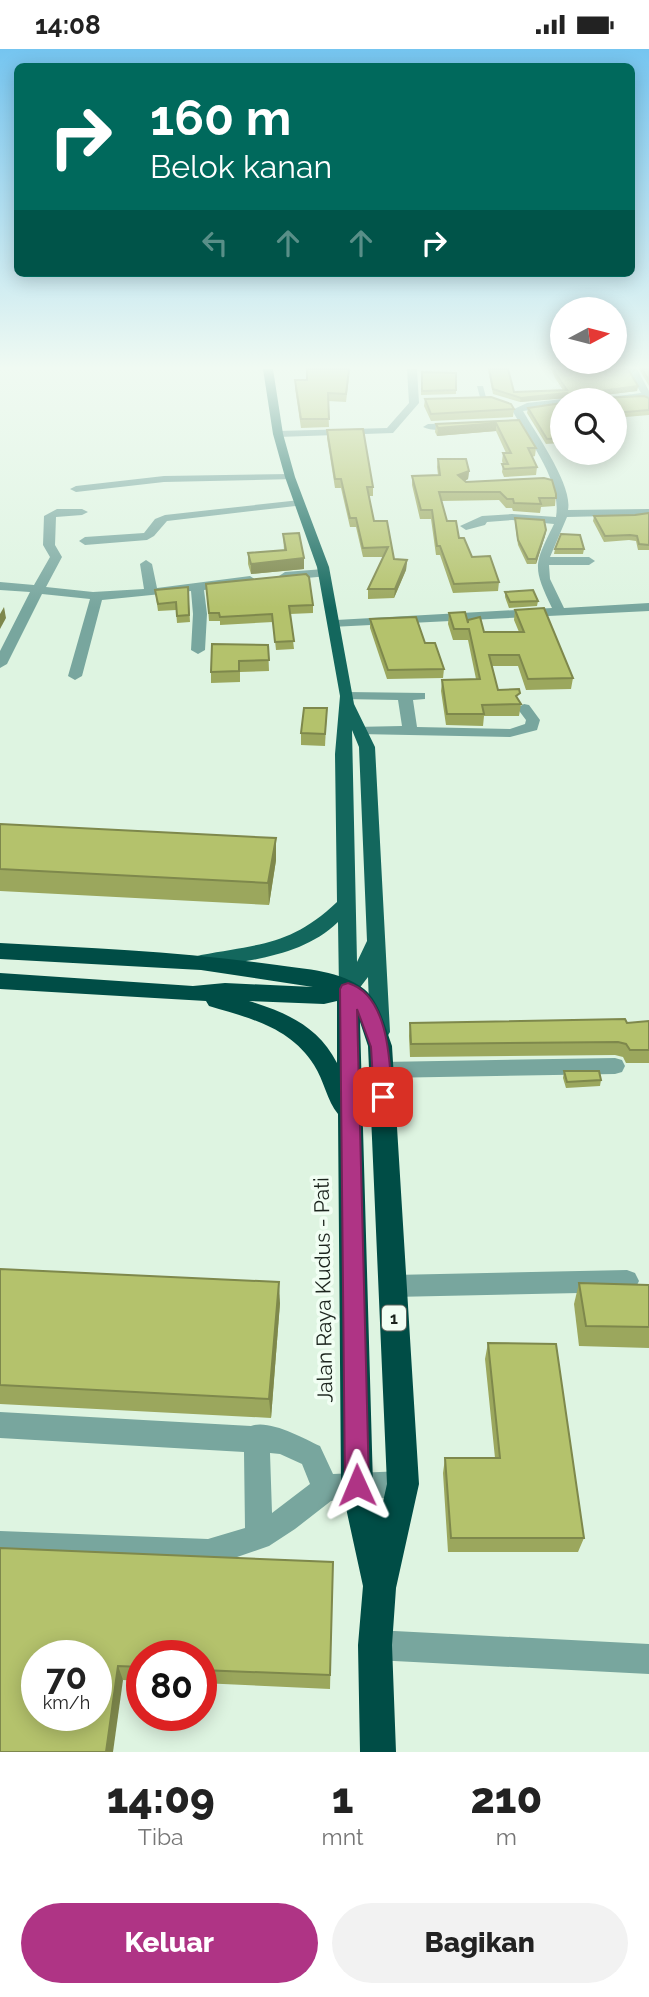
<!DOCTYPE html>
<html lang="id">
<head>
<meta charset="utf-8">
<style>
	body { margin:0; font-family:Raleway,sans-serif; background:#f2f2f2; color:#222; height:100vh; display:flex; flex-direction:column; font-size:26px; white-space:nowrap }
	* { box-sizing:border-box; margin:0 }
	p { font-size:23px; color:#767676 }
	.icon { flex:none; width:38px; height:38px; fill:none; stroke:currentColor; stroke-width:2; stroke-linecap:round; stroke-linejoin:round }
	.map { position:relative; height:1703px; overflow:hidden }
	.sheet { display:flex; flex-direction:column; background:#fff; flex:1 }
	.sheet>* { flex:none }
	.hud { position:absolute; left:14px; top:14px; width:621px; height:214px; border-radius:10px; box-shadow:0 4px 18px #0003; background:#00695c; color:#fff; overflow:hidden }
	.needle { width:46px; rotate:83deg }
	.fabs { position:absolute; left:550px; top:248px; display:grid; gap:14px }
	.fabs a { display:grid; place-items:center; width:77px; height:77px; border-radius:50%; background:#fff; box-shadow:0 4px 18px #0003; font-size:35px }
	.speed { position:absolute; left:21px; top:1591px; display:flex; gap:14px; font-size:35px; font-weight:700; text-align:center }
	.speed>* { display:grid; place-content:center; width:91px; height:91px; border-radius:50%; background:#fff; box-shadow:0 4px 18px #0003; line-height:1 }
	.speed small { font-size:18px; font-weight:400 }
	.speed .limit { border:10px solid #d22; background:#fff; color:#111 }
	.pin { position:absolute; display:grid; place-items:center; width:60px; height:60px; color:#fff; margin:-30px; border-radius:14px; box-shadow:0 4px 10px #0006 }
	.me { position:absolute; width:77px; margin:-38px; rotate:359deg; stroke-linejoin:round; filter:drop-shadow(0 0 5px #0008) }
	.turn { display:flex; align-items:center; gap:24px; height:147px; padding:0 21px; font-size:32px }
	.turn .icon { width:91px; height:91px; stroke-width:2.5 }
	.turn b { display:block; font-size:49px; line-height:60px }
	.lanes { display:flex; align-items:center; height:66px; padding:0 21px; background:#0003; justify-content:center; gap:35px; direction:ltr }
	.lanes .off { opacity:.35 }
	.eta { display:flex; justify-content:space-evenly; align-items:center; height:119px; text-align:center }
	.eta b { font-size:42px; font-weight:800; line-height:49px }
	.primary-button { display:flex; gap:14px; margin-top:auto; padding:14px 21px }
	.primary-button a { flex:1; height:80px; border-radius:42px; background:#af3485; color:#fff; font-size:28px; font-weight:800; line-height:80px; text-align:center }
	.primary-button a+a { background:#f2f2f2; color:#222 }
	.status { display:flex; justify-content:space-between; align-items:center; height:49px; padding:0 35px; background:#fff; direction:ltr }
	.status svg { height:19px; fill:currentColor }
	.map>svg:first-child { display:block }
</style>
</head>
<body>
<div class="status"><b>14:08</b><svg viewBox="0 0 49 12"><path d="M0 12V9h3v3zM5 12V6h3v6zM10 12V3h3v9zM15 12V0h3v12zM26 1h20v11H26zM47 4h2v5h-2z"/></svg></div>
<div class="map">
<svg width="649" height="1703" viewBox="0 0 649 1703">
	<rect width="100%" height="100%" fill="#def4e1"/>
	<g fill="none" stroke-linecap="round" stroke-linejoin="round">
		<g fill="#78a69e" fill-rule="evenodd">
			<polygon points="407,320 417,320 419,354 393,384 278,388 273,385 278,382 387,379 409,354"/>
			<polygon points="627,320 637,320 649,342 649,353 644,349 579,352 641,344"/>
			<polygon points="477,337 483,337 487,352 481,352"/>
			<path d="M562 350 566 352H562V356L523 362C536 385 573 436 568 461L649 460V466L567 468 550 508H589L595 512 589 516H549L550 530 564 559 649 554V562L331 578 329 575 336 571 552 559C532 517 534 516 554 475L512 471 487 473 485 476 466 481 460 477 482 467 512 465 556 468C562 432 529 392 512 361L527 354Z"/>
			<path d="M463 374 464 376C455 381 432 383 423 378L428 375Z"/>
			<polygon points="290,425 294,426 294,430 164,433 76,443 70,440 76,437 164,427"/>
			<polygon points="300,451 304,452 304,456 167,472 154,487 147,491 85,496 79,492 85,488 144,484 155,470 165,466"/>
			<polygon points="57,460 82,460 88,463 82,466 56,468 55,496 62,508 46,538 93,543 144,540 140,515 146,511 152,515 157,539 250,527 256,531 250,535 204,541 207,565 205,601 198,605 191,601 193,565 191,542 102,551 82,627 75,631 68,627 90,550 42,545 7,615 0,619 0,602 30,543 0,541 0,533 34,536 50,508 43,496 44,467"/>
			<polygon points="324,520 330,524 328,527 285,531 279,527 285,523"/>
			<polygon points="347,643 425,644 425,650 413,651 417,678 510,680 525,675 526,671 517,659 524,655 529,656 540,671 537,681 510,688 359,685 352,681 354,678 402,677 398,651 342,650 342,644"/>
			<polygon points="615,1009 622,1011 625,1017 622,1023 615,1025 382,1029 375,1027 372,1021 375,1015 382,1013"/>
			<polygon points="627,1221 635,1224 639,1232 635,1240 627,1243 393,1248 385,1245 381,1237 385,1229 393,1226"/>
			<path d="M0 1363 251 1377C269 1370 303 1389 320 1397L333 1425 403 1422 412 1426 416 1435 412 1444 403 1448 331 1452 295 1480 269 1497 208 1518 0 1510V1482L208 1490 245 1479 244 1403 0 1389ZM270 1404 280 1405 302 1415 310 1435 272 1464Z"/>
			<polygon points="375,1581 649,1595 649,1625 375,1611 365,1606 360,1596 365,1586"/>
		</g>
		<path fill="#13675d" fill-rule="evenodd" d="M263 320H273L283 385 295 428 329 518 354 655 375 698 390 983 387 988 380 990 373 988 370 983 368 928 355 945H341L339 940 338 873C302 908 248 911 201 920L194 918 192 913 194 908 201 906C260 895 292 896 337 853L335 705 340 647 317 518 285 428 273 385ZM352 681 359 698 367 892 357 913Z"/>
		<path fill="#004d46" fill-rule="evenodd" d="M0 894C93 899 185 903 277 916 305 920 342 922 364 940 380 953 385 978 392 997L419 1435 396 1539 392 1596 396 1703H360L358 1596 363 1537 341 1436 338 1065C327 1052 324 1031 314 1016 290 978 249 969 209 957L206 952 0 940V924L193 937 225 934 313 938 201 921 0 910ZM249 952 324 955 337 952V1014C318 977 287 964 249 952ZM360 973 368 997 387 1435 380 1466 373 1436Z"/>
	</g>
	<g fill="#9ba75d">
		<polygon points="350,320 346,353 328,352 329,378 301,379 295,339 295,331 307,331"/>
		<polygon points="488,320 508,320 514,343 563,341 555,329 551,320 628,320 638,337 637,342 579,349 644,347 649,349 649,366 614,369 614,352 564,352 565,349 520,353 493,345"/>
		<polygon points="639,320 649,320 649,337"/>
		<polygon points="422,323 456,324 456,345 421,346"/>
		<polygon points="425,350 514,360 513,368 431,372 424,357"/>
		<polygon points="562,354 562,367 556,368 562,378 562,394 546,395 527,364 528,359"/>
		<polygon points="519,371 536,399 535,407 532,408 537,418 536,426 504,428 502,423 503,415 502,412 503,404 506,404 496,382 437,387 435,383 436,375"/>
		<polygon points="327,381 373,438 373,447 369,447 374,472 394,510 407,511 406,521 394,549 368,550 368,540 383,508 363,508 356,478 350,478 341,439 335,439 327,389"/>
		<polygon points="438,410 469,422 468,430 465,432 466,433 556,445 555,457 541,458 540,464 513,462 512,459 506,459 499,451 441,452 447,472 472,508 499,533 498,542 453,544 440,506 436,506 431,470 420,470 412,436 412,427 438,426 437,418"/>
		<polygon points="649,464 649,501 638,501 636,492 629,491 604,493 593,472 594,467 635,466"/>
		<polygon points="515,469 546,481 545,487 536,515 527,515 518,496 515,474"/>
		<polygon points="283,485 304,509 304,520 251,525 248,515 248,504 284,501"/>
		<polygon points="555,500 584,500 583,505 554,505"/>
		<polygon points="206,535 313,556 313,564 290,565 294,600 276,601 273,573 220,576 220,572 209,572"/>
		<polygon points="188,538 190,573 177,574 176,561 158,562 155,541"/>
		<polygon points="505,543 538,552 537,557 509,559 505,548"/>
		<polygon points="515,561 573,629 571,640 526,641 518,617 492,617 498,641 519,652 521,655 519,667 484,667 483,677 446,676 441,642 442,631 476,630 468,591 453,591 448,575 449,564 484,583 519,583 514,571"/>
		<polygon points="370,570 425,594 444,620 443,629 387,630 370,579"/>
		<polygon points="268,596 269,622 240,623 240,633 211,634 211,623"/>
		<polygon points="327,659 325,697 301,696 301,684"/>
		<polygon points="0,775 276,789 276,811 269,856 0,842"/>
		<polygon points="649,972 649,1014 626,1014 623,1008 615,1006 410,1008 409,987 410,974 627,974"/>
		<polygon points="564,1022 601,1031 600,1037 566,1039 563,1029"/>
		<polygon points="0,1220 280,1254 271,1369 0,1355"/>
		<polygon points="579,1234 649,1236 649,1299 579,1297 574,1255"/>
		<polygon points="488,1294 584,1489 578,1503 448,1503 443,1424 445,1409 495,1409 485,1310"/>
		<polygon points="0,1499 333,1513 330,1640 201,1634 201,1606 142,1606 142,1632 123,1631"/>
	</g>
	<g fill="#7e884c">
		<polygon points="638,337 637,342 579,349 577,348 579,345"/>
		<polygon points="567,344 567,349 520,353 521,349"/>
		<polygon points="496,374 496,382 437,387 438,379"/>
		<polygon points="469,422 468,430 458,435 458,426"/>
		<polygon points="546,481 545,487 536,515 536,510"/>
		<polygon points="304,509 304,520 251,525 251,515"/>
		<polygon points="407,511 406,521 394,549 395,540"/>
		<polygon points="4,558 6,569 0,580 0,565"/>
		<polygon points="276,789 276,811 269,856 268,834"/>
		<polygon points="279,1233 280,1254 271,1369 269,1350"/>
		<polygon points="118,1617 123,1631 113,1703 106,1703"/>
	</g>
	<g fill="#b4c26c" stroke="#7e884c" stroke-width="2" fill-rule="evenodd">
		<polygon points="307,320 349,320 346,345 328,344 329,370 301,370 295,331 307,331"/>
		<polygon points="489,320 508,320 514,343 567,341 556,325 554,320 628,320 638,337 579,345 577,348 580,350 644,347 649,349 649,361 614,364 614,352 564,352 567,344 521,349 493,340"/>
		<polygon points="642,320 649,320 649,331"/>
		<polygon points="422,323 456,324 456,341 422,342"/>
		<polygon points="491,348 511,355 514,360 431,365 425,350"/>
		<polygon points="562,354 562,363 554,363 562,378 562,389 547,390 528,359"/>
		<polygon points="519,371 536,399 528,399 537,418 504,420 502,415 508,415 503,404 511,404 496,374 438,379 436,375"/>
		<polygon points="363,380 373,438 367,438 374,472 387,472 394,510 407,511 395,540 368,540 388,498 363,499 356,469 350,469 341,430 335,430 327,381"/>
		<polygon points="438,410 466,410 469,422 458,426 466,433 544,429 552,431 556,445 556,449 539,449 541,455 514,454 513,450 507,450 500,443 439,443 447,472 456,472 459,489 464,489 472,508 490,507 499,533 454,535 440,497 437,497 432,461 421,461 412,427 440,426"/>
		<polygon points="649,464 649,496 639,495 637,487 630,486 605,487 594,467 635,466"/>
		<polygon points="515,469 544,471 546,481 536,510 528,510 518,491"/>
		<polygon points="299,484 304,509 251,515 248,504 286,501 283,485"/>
		<polygon points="561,485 580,486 584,500 555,500"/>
		<polygon points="306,525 309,528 313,556 289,557 294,592 275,593 272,565 220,568 219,564 209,564 206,535"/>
		<polygon points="188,538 189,566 177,567 176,553 158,555 155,541"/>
		<polygon points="533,541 538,552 510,553 505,543"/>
		<polygon points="544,559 573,629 528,630 519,606 489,606 498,641 519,640 520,644 516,647 521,655 482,656 484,665 447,665 442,631 480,630 469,580 454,580 449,564 465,563 468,574 468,571 480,568 484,583 524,583 515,561"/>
		<polygon points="416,568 425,594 435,594 444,620 388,621 370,570"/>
		<polygon points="212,595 268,596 269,611 239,612 239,622 211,623"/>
		<polygon points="304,659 327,659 325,685 301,684"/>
		<polygon points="0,775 276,789 268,834 0,820"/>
		<polygon points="625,970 627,974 649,972 649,1001 630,1001 626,995 618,993 411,995 410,974"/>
		<polygon points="564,1022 599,1022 601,1031 567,1033"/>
		<polygon points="0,1220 279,1233 269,1350 0,1336"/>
		<polygon points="579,1234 649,1236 649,1278 586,1277"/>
		<polygon points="488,1294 556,1295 584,1489 451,1489 445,1409 500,1409"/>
		<path d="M0 1499 333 1513 330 1626 201 1621V1606H142V1618L118 1617 106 1703H0ZM37 1606H96V1666H37Z"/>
	</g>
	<linearGradient id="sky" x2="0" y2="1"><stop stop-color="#75c5f0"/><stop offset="0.57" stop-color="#f0faf2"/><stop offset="1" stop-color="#f0faf2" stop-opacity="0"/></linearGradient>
	<rect width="649" height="559" fill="url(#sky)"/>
	<path fill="#af3485" stroke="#722256" stroke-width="2" d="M348 934C389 946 390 1014 392 1048L390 1053 383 1056 376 1053 374 1048 371 998 357 960 369 1436 366 1444 357 1448 348 1444 345 1436 340 940 342 936Z"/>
	<g text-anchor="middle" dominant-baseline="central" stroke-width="7" stroke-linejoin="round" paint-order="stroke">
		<rect fill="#f1fef3" stroke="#5c655d" stroke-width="2" x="382" y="1256.5" width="24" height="25" rx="5"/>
		<g font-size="16" font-weight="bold" fill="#1c241d">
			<text x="394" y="1269">1</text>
		</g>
		<g font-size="21" fill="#1c241d" stroke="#f1fef3">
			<text transform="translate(323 1241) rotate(-91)">Jalan Raya Kudus - Pati</text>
		</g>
	</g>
</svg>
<div class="fabs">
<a><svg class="needle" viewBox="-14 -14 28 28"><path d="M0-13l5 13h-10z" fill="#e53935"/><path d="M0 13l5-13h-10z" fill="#767676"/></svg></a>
<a><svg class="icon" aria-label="search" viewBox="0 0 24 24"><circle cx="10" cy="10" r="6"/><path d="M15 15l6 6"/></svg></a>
</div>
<div class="speed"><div>70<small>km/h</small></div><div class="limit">80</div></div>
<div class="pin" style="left:383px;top:1048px;background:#d93025"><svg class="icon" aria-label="arrive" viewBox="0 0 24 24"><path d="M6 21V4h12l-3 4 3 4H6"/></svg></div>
<svg class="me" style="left:357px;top:1436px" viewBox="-20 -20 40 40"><path d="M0-17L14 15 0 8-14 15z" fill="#af3485" stroke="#fff" stroke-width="4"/></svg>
<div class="hud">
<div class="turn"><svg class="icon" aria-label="right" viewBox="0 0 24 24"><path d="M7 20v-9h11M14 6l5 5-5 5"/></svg><div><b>160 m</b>Belok kanan</div></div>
<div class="lanes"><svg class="icon off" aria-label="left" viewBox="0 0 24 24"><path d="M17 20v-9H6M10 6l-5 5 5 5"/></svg><svg class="icon off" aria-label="ahead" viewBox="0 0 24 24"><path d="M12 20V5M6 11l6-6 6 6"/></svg><svg class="icon off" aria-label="ahead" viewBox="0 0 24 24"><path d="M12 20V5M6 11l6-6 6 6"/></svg><svg class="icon" aria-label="right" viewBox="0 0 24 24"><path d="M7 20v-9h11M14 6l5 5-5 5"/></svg></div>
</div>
</div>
<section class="sheet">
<div class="eta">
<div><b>14:09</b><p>Tiba</p></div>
<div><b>1</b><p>mnt</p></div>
<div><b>210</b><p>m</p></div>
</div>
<div class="primary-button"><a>Keluar</a><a>Bagikan</a></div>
</section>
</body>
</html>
